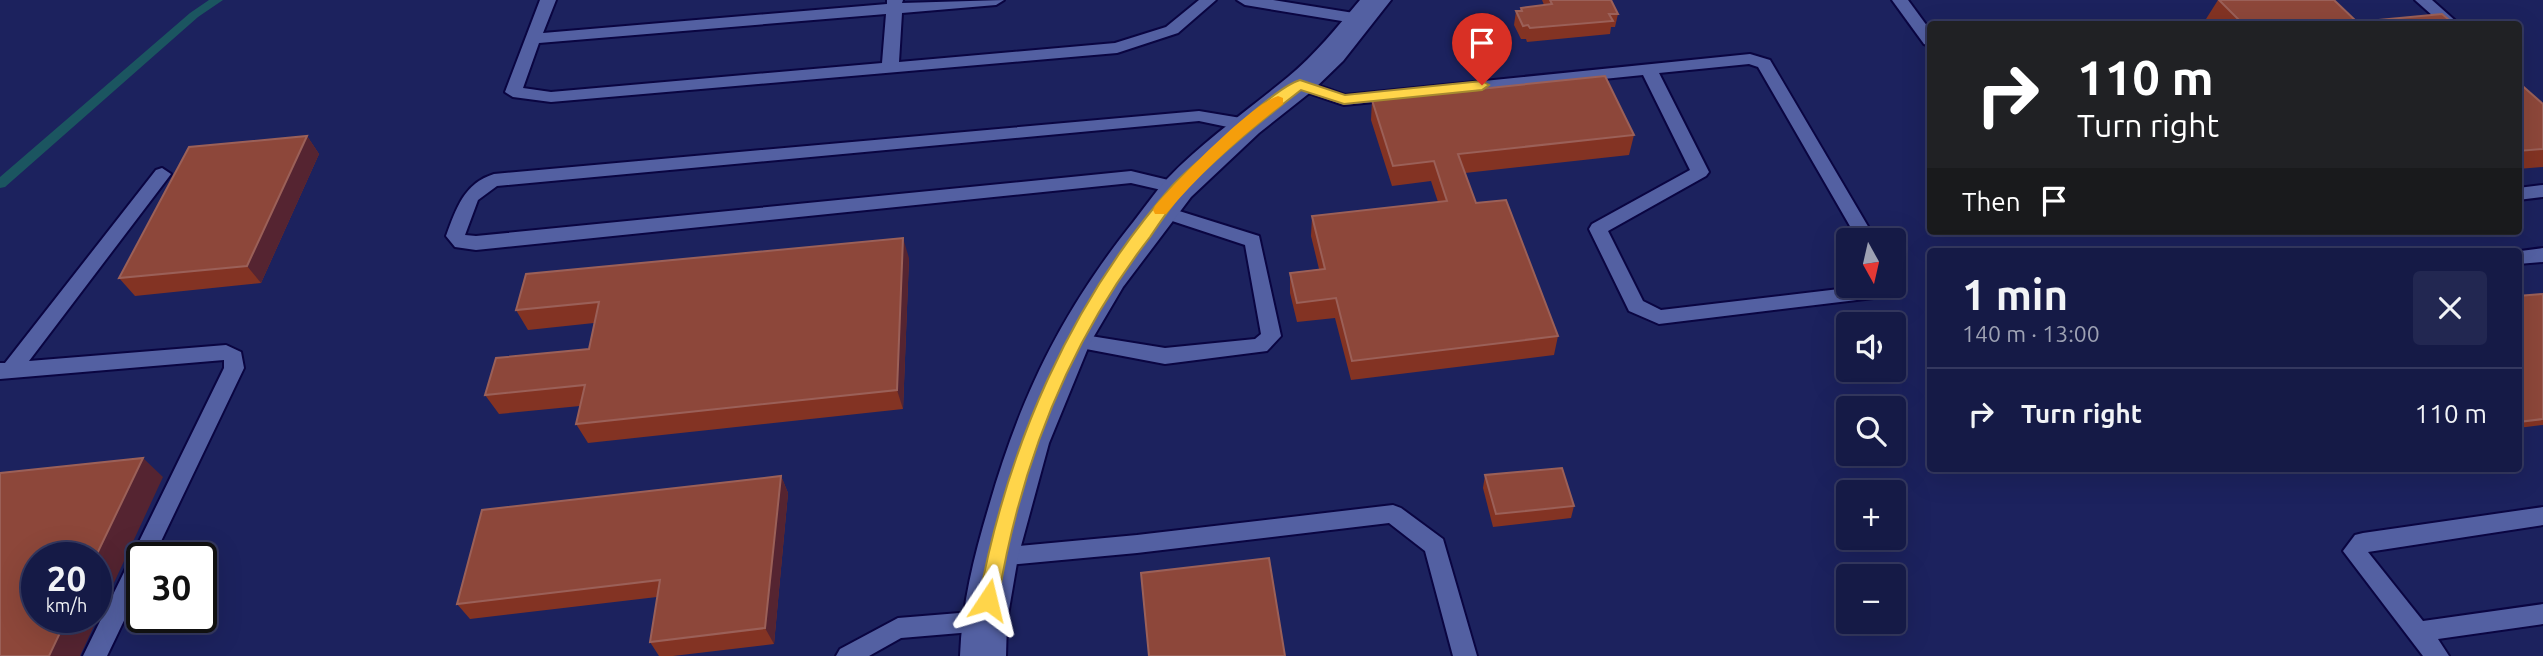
<!DOCTYPE html>
<html lang="en">
<head>
<meta charset="utf-8">
<style>
	body { margin:0; font-family:Ubuntu,sans-serif; background:#222751; color:#f1f3f6; height:100vh; display:flex; flex-direction:column; font-size:26px; white-space:nowrap }
	* { box-sizing:border-box; margin:0 }
	p { font-size:23px; color:#9da1b3 }
	.icon { flex:none; width:38px; height:38px; fill:none; stroke:currentColor; stroke-width:2; stroke-linecap:round; stroke-linejoin:round }
	.map { position:relative; flex:1; overflow:hidden }
	.sheet { position:absolute; left:1927px; top:248px; width:595px; height:224px; display:flex; flex-direction:column; background:#151a46; border-radius:7px; box-shadow:0 7px 28px #0002,0 0 0 2px #34385f }
	.sheet>* { flex:none }
	.hud { position:absolute; left:1927px; top:21px; width:595px; height:214px; border-radius:7px; box-shadow:0 7px 28px #0002,0 0 0 2px #34385f; background:#202124; color:#fff; overflow:hidden }
	.needle { width:46px; rotate:172deg }
	.fabs { position:absolute; left:1836px; top:228px; display:grid; gap:14px }
	.fabs a { display:grid; place-items:center; width:70px; height:70px; border-radius:7px; background:#151a46; box-shadow:0 7px 28px #0002,0 0 0 2px #34385f; font-size:35px }
	.speed { position:absolute; left:21px; top:542px; display:flex; gap:14px; font-size:35px; font-weight:700; text-align:center }
	.speed>* { display:grid; place-content:center; width:91px; height:91px; border-radius:50%; background:#151a46; box-shadow:0 7px 28px #0002,0 0 0 2px #34385f; line-height:1 }
	.speed small { font-size:18px; font-weight:400 }
	.speed .limit { border:4px solid #111; border-radius:10px; background:#fff; color:#111 }
	.pin { position:absolute; display:grid; place-items:center; width:60px; height:60px; color:#fff; margin:-72px -30px; border-radius:50% 50% 50% 0; rotate:-45deg; box-shadow:0 0 7px #0007 }
	.pin .icon { rotate:45deg }
	.me { position:absolute; width:77px; margin:-38px; rotate:10deg; stroke-linejoin:round; filter:drop-shadow(0 0 5px #0008) }
	.turn { display:flex; align-items:center; gap:24px; height:147px; padding:0 35px; font-size:32px }
	.turn .icon { width:91px; height:91px; stroke-width:2.5 }
	.turn b { display:block; font-size:49px; line-height:60px }
	.then { display:flex; align-items:center; height:66px; padding:0 35px; background:#0003; gap:14px; font-size:26px }
	.round { display:grid; place-items:center; flex:none; width:74px; height:74px; border-radius:7px; background:#222751 }
	.overview { display:flex; align-items:center; justify-content:space-between; height:119px; padding:0 35px }
	h1 { font-size:42px; font-weight:700; line-height:52px }
	ul { padding:0; list-style:none }
	li { display:flex; align-items:center; gap:21px; height:91px; padding:0 35px; border-top:2px solid #34385f }
	li div { flex:1 }
	li b { display:block; font-size:26px }
	li em { font-style:normal }
	.map>svg:first-child { display:block }
</style>
</head>
<body>
<div class="map">
<svg width="2543" height="656" viewBox="0 0 2543 656">
	<rect width="100%" height="100%" fill="#1c225e"/>
	<g fill="none" stroke-linecap="round" stroke-linejoin="round">
		<polygon fill="#1b5560" fill-rule="evenodd" points="209,0 223,0 198,17 5,187 0,188 0,177 190,13"/>
		<g stroke="#0a0541" stroke-width="4">
			<g id="service">
				<path d="M540 0H556L543 33 887 4V0H903L902 3 1004 0 996 5 902 13 899 62 1115 43 1166 27 1199 0H1216L1178 33 1117 53 551 102 513 97 505 92ZM886 14 882 63 551 92 523 88 539 43Z"/>
				<polygon points="1237,0 1273,0 1360,14 1368,19 1360,24 1245,5"/>
				<polygon points="1892,0 1908,0 1930,30 1930,46 1924,44"/>
				<polygon points="2415,0 2432,0 2459,24 2442,24"/>
				<polygon points="1750,54 1770,60 1876,240 1858,240 1758,67 1749,64 1659,73 1709,172 1706,176 1608,231 1643,301 1661,310 1873,285 1894,285 1894,279 1896,280 1898,285 1890,296 1659,324 1629,311 1589,229 1592,224 1690,170 1643,75 1344,105 1294,88 1292,84 1300,79 1345,95"/>
				<path d="M1199 111 1247 119 1255 125 1247 131 1199 121 497 186 478 200 465 235 476 236 1131 171 1185 184 1188 188 1179 194 1131 183 476 250 455 247 446 236C456 209 464 183 494 174Z"/>
				<polygon points="162,168 171,174 168,178 29,361 226,345 241,352 244,368 153,558 142,558 142,583 107,656 83,656 224,368 224,360 0,379 0,363 5,363 156,170"/>
				<polygon points="2543,185 2543,197 2518,200 2518,188"/>
				<polygon points="1160,205 1259,236 1281,336 1267,351 1165,364 1065,345 1062,340 1065,335 1072,333 1165,348 1255,339 1261,334 1245,245 1154,215 1151,211 1154,207"/>
				<polygon points="2543,248 2543,262 2518,264 2518,252 2513,252"/>
				<polygon points="1393,505 1401,508 1443,539 1477,656 1453,656 1425,551 1389,523 1137,553 996,566 988,564 985,557 988,550 996,548 1137,535"/>
				<polygon points="2543,507 2543,525 2368,552 2423,621 2543,604 2543,624 2438,639 2449,656 2423,656 2343,551 2355,535 2363,533"/>
				<polygon points="984,611 992,614 995,621 992,628 984,631 901,638 869,656 836,656 840,649 898,618"/>
			</g>
		</g>
		<g stroke="#0a0541" stroke-width="4">
			<path id="minor" d="M1360 0H1391L1343 61 1312 91 1259 133 1191 197 1123 287 1090 343 1049 443 1018 557 1007 621 1006 656H960C962 604 974 556 989 506 1021 395 1062 311 1134 221 1145 207 1155 192 1167 179 1203 141 1247 111 1288 77 1315 55 1337 27 1360 0Z"/>
		</g>
		<use href="#service" fill="#5360a2" fill-rule="evenodd"/>
		<use href="#minor" fill="#5360a2" fill-rule="evenodd"/>
	</g>
	<g fill="#833323">
		<polygon points="1542,0 1611,0 1618,14 1615,27 1611,27 1610,34 1527,42 1526,39 1521,39 1514,25 1516,11 1520,11 1521,8 1544,5"/>
		<polygon points="2218,0 2334,0 2357,22 2454,24 2212,24 2206,19"/>
		<polygon points="2518,82 2543,104 2543,167 2518,169"/>
		<polygon points="1372,100 1634,135 1629,155 1465,173 1476,203 1558,336 1554,355 1351,380 1335,318 1297,322 1290,293 1290,273 1319,269 1311,236 1312,216 1438,202 1431,181 1392,186 1371,120"/>
		<polygon points="307,136 319,154 261,283 135,296 119,278"/>
		<polygon points="909,258 903,409 588,443 576,424 580,406 499,414 485,395 589,349 594,323 528,330 516,310"/>
		<polygon points="2543,294 2543,425 2518,428 2518,296"/>
		<polygon points="1485,475 1574,506 1571,518 1493,527 1483,488"/>
		<polygon points="781,476 788,493 774,644 673,656 659,656 650,642 657,597 470,619 457,604"/>
	</g>
	<g fill="#552431">
		<polygon points="307,136 319,154 261,283 247,266"/>
		<polygon points="903,238 909,258 903,409 897,390"/>
		<polygon points="143,458 163,477 80,656 49,656 67,618 96,618 95,558"/>
		<polygon points="781,476 788,493 774,644 765,628"/>
	</g>
	<g fill="#8d473a" stroke="#9b6058" stroke-width="2">
		<polygon points="1550,0 1611,0 1618,14 1609,14 1613,21 1530,28 1528,25 1523,26 1516,11 1522,11 1521,8 1552,4"/>
		<polygon points="2219,0 2334,0 2357,22 2442,14 2454,24 2243,24"/>
		<polygon points="1605,76 1634,135 1458,154 1476,203 1506,200 1558,336 1352,361 1336,298 1297,303 1290,273 1325,269 1312,216 1447,201 1434,161 1393,166 1372,100"/>
		<polygon points="2518,82 2543,104 2543,149 2518,151"/>
		<polygon points="307,136 247,266 119,278 189,147"/>
		<polygon points="903,238 897,390 576,424 585,385 485,395 496,358 589,349 599,302 516,310 526,274"/>
		<polygon points="2543,294 2543,419 2518,422 2518,296"/>
		<polygon points="143,458 95,558 37,558 37,618 67,618 49,656 0,656 0,473"/>
		<polygon points="1562,468 1574,506 1496,514 1485,475"/>
		<polygon points="781,476 765,628 650,642 660,580 457,604 482,510"/>
		<polygon points="1269,558 1285,656 1149,656 1141,573"/>
	</g>
	<path fill="#ffd54a" stroke="#a68a30" stroke-width="2" d="M1300 80 1345 95 1482 81 1489 85 1482 90 1344 104 1301 90C1261 121 1221 153 1185 190 1172 204 1161 221 1150 237 1067 344 1020 466 998 600L995 605 988 608 982 605 979 600C1007 447 1070 302 1173 185 1187 170 1205 156 1220 142 1237 126 1279 86 1300 80Z"/>
	<path fill="#f59e0b" d="M1278 96 1283 98V104C1241 136 1200 173 1166 214H1155L1153 210 1155 206C1176 182 1250 105 1278 96Z"/>
</svg>
<div class="fabs">
<a><svg class="needle" viewBox="-14 -14 28 28"><path d="M0-13l5 13h-10z" fill="#e53935"/><path d="M0 13l5-13h-10z" fill="#9da1b3"/></svg></a>
<a><svg class="icon" aria-label="sound" viewBox="0 0 24 24"><path d="M4 9h4l5-4v14l-5-4H4zM17 9q2 3 0 6"/></svg></a>
<a><svg class="icon" aria-label="search" viewBox="0 0 24 24"><circle cx="10" cy="10" r="6"/><path d="M15 15l6 6"/></svg></a>
<a>+</a>
<a>−</a>
</div>
<div class="speed"><div>20<small>km/h</small></div><div class="limit">30</div></div>
<div class="pin" style="left:1482px;top:85px;background:#d93025"><svg class="icon" aria-label="arrive" viewBox="0 0 24 24"><path d="M6 21V4h12l-3 4 3 4H6"/></svg></div>
<svg class="me" style="left:988px;top:600px" viewBox="-20 -20 40 40"><path d="M0-17L14 15 0 8-14 15z" fill="#ffd54a" stroke="#fff" stroke-width="4"/></svg>
<div class="hud">
<div class="turn"><svg class="icon" aria-label="right" viewBox="0 0 24 24"><path d="M7 20v-9h11M14 6l5 5-5 5"/></svg><div><b>110 m</b>Turn right</div></div>
<div class="then">Then<svg class="icon" aria-label="arrive" viewBox="0 0 24 24"><path d="M6 21V4h12l-3 4 3 4H6"/></svg></div>
</div>
<section class="sheet">
<div class="overview"><div><h1>1 min</h1><p>140 m · 13:00</p></div><a class="round"><svg class="icon" aria-label="close" viewBox="0 0 24 24"><path d="M6 6l12 12M18 6L6 18"/></svg></a></div>
<ul>
<li><svg class="icon" aria-label="right" viewBox="0 0 24 24"><path d="M7 20v-9h11M14 6l5 5-5 5"/></svg><div><b>Turn right</b></div><em>110 m</em></li>
</ul>
</section>
</div>
</body>
</html>
